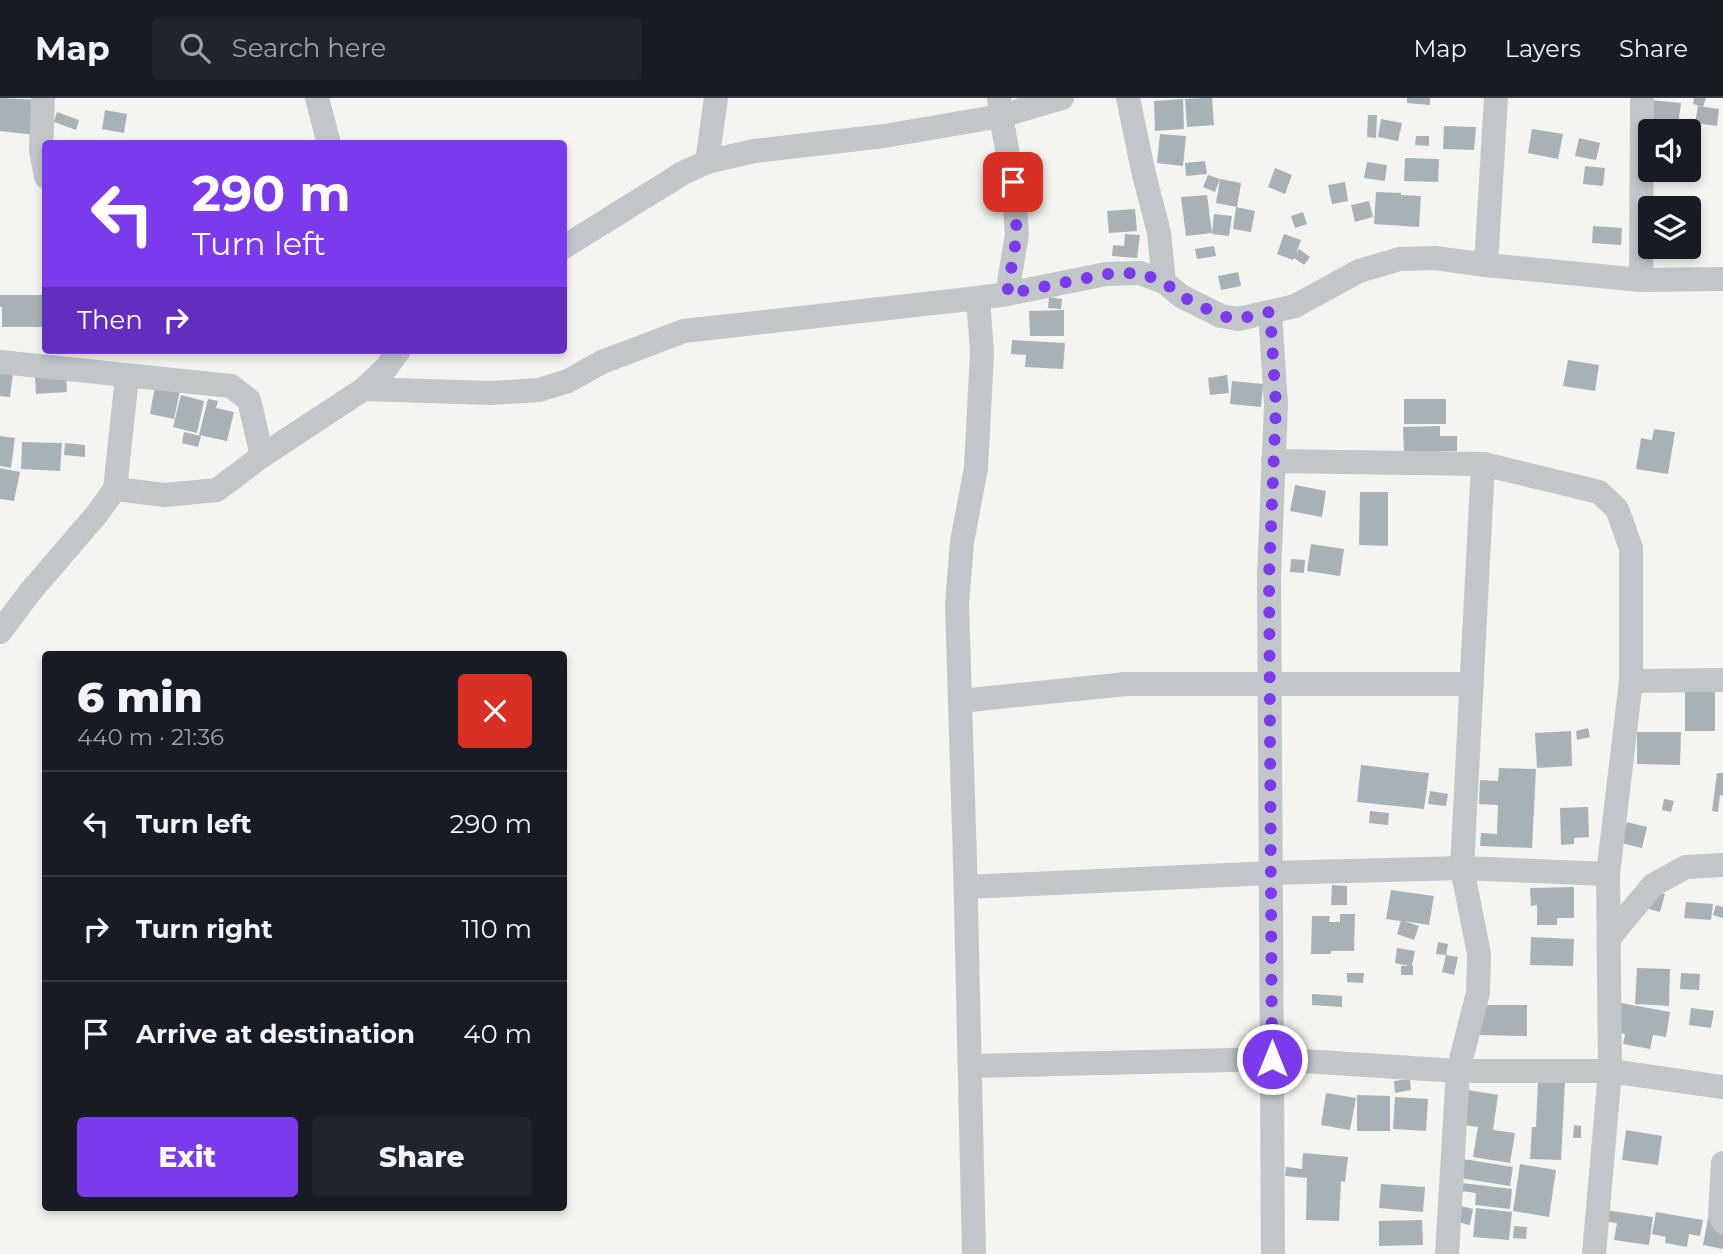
<!DOCTYPE html>
<html lang="en">
<head>
<meta charset="utf-8">
<style>
	body { margin:0; font-family:Montserrat,sans-serif; background:#20242c; color:#f1f3f6; height:100vh; display:flex; flex-direction:column; font-size:26px; white-space:nowrap }
	* { box-sizing:border-box; margin:0 }
	p { font-size:23px; color:#9ea1a6 }
	.icon { flex:none; width:38px; height:38px; fill:none; stroke:currentColor; stroke-width:2; stroke-linecap:round; stroke-linejoin:round }
	.map { position:relative; flex:1; overflow:hidden }
	.sheet { position:absolute; left:42px; top:553px; width:525px; height:560px; display:flex; flex-direction:column; background:#171b24; border-radius:7px; box-shadow:0 4px 10px #0003 }
	.sheet>* { flex:none }
	.hud { position:absolute; left:42px; top:42px; width:525px; height:214px; border-radius:7px; box-shadow:0 4px 10px #0003; background:#7c3aed; color:#fff; overflow:hidden }
	.controls { position:absolute; left:1638px; top:21px; display:grid; gap:14px }
	.controls a { display:grid; place-items:center; width:63px; height:63px; border-radius:7px; background:#171b24; box-shadow:0 4px 10px #0003; font-size:35px }
	.pin { position:absolute; display:grid; place-items:center; width:60px; height:60px; color:#fff; margin:-30px; border-radius:14px; box-shadow:0 4px 10px #0006 }
	.me { position:absolute; width:77px; margin:-38px; rotate:0deg; stroke-linejoin:round; filter:drop-shadow(0 0 5px #0008) }
	.turn { display:flex; align-items:center; gap:24px; height:147px; padding:0 35px; font-size:32px }
	.turn .icon { width:91px; height:91px; stroke-width:2.5 }
	.turn b { display:block; font-size:49px; line-height:60px }
	.then { display:flex; align-items:center; height:66px; padding:0 35px; background:#0003; gap:14px; font-size:26px }
	.round { display:grid; place-items:center; flex:none; width:74px; height:74px; border-radius:7px; background:#20242c }
	.headline { display:flex; align-items:center; justify-content:space-between; height:119px; padding:0 35px }
	h1 { font-size:42px; font-weight:800; line-height:52px }
	.button { display:flex; gap:14px; margin-top:auto; padding:14px 35px }
	.button a { flex:1; height:80px; border-radius:7px; background:#7c3aed; color:#fff; font-size:28px; font-weight:800; line-height:80px; text-align:center }
	.button a+a { background:#20242c; color:#f1f3f6 }
	ul { padding:0; list-style:none }
	li { display:flex; align-items:center; gap:21px; height:105px; padding:0 35px; border-top:2px solid #363941 }
	li div { flex:1 }
	li b { display:block; font-size:26px }
	li em { font-style:normal }
	header { display:flex; align-items:center; gap:42px; box-sizing:border-box; height:98px; padding:0 35px; background:#171b24; border-bottom:2px solid #363941 }
	header strong { font-size:33px }
	nav { display:flex; gap:38px; margin-inline-start:auto; font-size:24px }
	.search { width:490px; height:63px; background:#20242c; display:flex; align-items:center; gap:18px; box-sizing:border-box; padding:0 24px; border-radius:7px; color:#9ea1a6; font-size:26px }
	.map>svg:first-child { display:block }
</style>
</head>
<body>
<header>
<strong>Map</strong>
<div class="search"><svg class="icon" aria-label="search" viewBox="0 0 24 24"><circle cx="10" cy="10" r="6"/><path d="M15 15l6 6"/></svg>Search here</div>
<nav><a>Map</a><a>Layers</a><a>Share</a></nav>
</header>
<div class="map">
<svg width="1723" height="1156" viewBox="0 0 1723 1156">
	<rect width="100%" height="100%" fill="#f4f4f0"/>
	<g fill="#a8b2b6">
		<polygon points="0,0 39,2 35,37 0,33"/>
		<polygon points="1204,0 1212,0 1214,27 1187,29 1185,1"/>
		<polygon points="1407,0 1430,0 1430,7 1407,5"/>
		<polygon points="1694,0 1706,0 1703,9 1693,6"/>
		<polygon points="1183,1 1184,31 1155,33 1154,3"/>
		<polygon points="1651,2 1681,5 1678,27 1649,24"/>
		<polygon points="1698,8 1719,11 1717,28 1695,25"/>
		<polygon points="105,12 127,16 124,35 102,31"/>
		<polygon points="57,14 79,22 76,32 54,24"/>
		<polygon points="1368,17 1377,17 1376,40 1367,39"/>
		<polygon points="1381,21 1402,25 1398,43 1378,39"/>
		<polygon points="1444,28 1476,29 1474,52 1443,51"/>
		<polygon points="1532,31 1563,36 1558,61 1528,55"/>
		<polygon points="1160,36 1186,38 1183,68 1157,65"/>
		<polygon points="1416,38 1429,38 1429,48 1415,47"/>
		<polygon points="1579,40 1600,45 1596,62 1575,58"/>
		<polygon points="1405,60 1439,61 1438,84 1404,83"/>
		<polygon points="1205,63 1207,76 1186,78 1185,65"/>
		<polygon points="1367,64 1387,67 1385,83 1364,80"/>
		<polygon points="1585,68 1605,70 1603,88 1583,86"/>
		<polygon points="1275,70 1292,77 1285,96 1268,89"/>
		<polygon points="1208,77 1220,81 1215,94 1203,89"/>
		<polygon points="1220,81 1241,85 1237,109 1216,105"/>
		<polygon points="1345,84 1348,103 1332,106 1328,87"/>
		<polygon points="1376,94 1401,95 1401,97 1421,98 1419,129 1374,126"/>
		<polygon points="1207,97 1212,135 1186,138 1181,99"/>
		<polygon points="1369,103 1373,119 1355,124 1351,107"/>
		<polygon points="1236,109 1255,113 1251,134 1233,131"/>
		<polygon points="1135,111 1137,133 1109,135 1107,113"/>
		<polygon points="1303,114 1307,126 1295,130 1291,118"/>
		<polygon points="1214,116 1232,118 1229,138 1212,136"/>
		<polygon points="1593,128 1622,130 1621,147 1592,145"/>
		<polygon points="1125,136 1140,137 1137,160 1112,158 1113,147 1124,148"/>
		<polygon points="1284,136 1301,142 1296,156 1299,151 1310,159 1304,167 1294,160 1293,162 1277,156"/>
		<polygon points="1214,148 1216,158 1197,161 1195,151"/>
		<polygon points="1238,174 1241,188 1221,192 1218,178"/>
		<polygon points="0,197 46,197 46,229 2,229 2,209 0,209"/>
		<polygon points="1049,199 1062,201 1061,211 1048,210"/>
		<polygon points="1064,212 1064,238 1030,238 1029,213"/>
		<polygon points="1012,242 1065,245 1063,271 1025,269 1026,257 1011,256"/>
		<polygon points="1568,262 1599,267 1595,293 1563,288"/>
		<polygon points="0,273 13,275 10,299 0,298"/>
		<polygon points="66,277 67,294 36,296 35,278"/>
		<polygon points="1227,277 1229,295 1210,297 1208,280"/>
		<polygon points="1232,283 1263,286 1261,309 1230,306"/>
		<polygon points="155,288 180,293 174,321 150,316"/>
		<polygon points="181,297 204,303 197,335 173,329"/>
		<polygon points="208,301 218,303 216,310 234,314 227,343 199,337"/>
		<rect x="1404" y="301" width="42" height="25"/>
		<polygon points="1440,328 1440,338 1457,338 1457,353 1404,355 1403,329"/>
		<polygon points="1654,331 1675,334 1668,376 1636,371 1641,340 1652,342"/>
		<polygon points="184,334 201,338 198,349 182,345"/>
		<polygon points="0,338 15,340 11,370 0,368"/>
		<polygon points="22,344 62,345 60,373 21,371"/>
		<polygon points="65,345 85,347 85,359 64,357"/>
		<polygon points="0,370 20,374 14,403 0,401"/>
		<polygon points="1295,387 1326,393 1322,419 1290,413"/>
		<polygon points="1360,394 1388,394 1388,448 1359,447"/>
		<polygon points="1311,446 1344,451 1340,478 1307,473"/>
		<polygon points="1291,461 1305,462 1304,475 1290,474"/>
		<rect x="1685" y="593" width="30" height="40"/>
		<polygon points="1588,630 1590,639 1577,642 1576,633"/>
		<polygon points="1571,633 1572,668 1537,670 1535,635"/>
		<polygon points="1637,634 1681,634 1680,667 1637,666"/>
		<polygon points="1361,667 1429,675 1424,711 1357,704"/>
		<polygon points="1499,670 1536,671 1532,750 1480,748 1481,735 1497,736 1498,707 1479,706 1480,682 1498,683"/>
		<polygon points="1717,675 1723,675 1723,698 1720,697 1718,714 1712,713"/>
		<polygon points="1430,693 1448,696 1446,708 1428,706"/>
		<polygon points="1664,701 1674,703 1671,714 1662,712"/>
		<polygon points="1588,709 1589,739 1574,740 1574,746 1561,747 1560,710"/>
		<polygon points="1370,713 1389,715 1388,727 1369,725"/>
		<polygon points="1627,724 1647,729 1642,750 1621,745"/>
		<polygon points="1332,787 1347,788 1347,807 1331,807"/>
		<polygon points="1574,789 1574,820 1557,820 1557,827 1537,827 1537,807 1531,808 1530,790"/>
		<polygon points="1643,791 1665,796 1660,814 1638,808"/>
		<polygon points="1391,792 1434,798 1429,827 1404,823 1419,828 1414,842 1397,836 1401,823 1386,821"/>
		<polygon points="1686,804 1713,806 1711,822 1684,820"/>
		<polygon points="1716,807 1723,809 1723,820 1713,817"/>
		<polygon points="1340,816 1355,816 1354,853 1331,853 1331,856 1311,856 1312,818 1330,818 1329,824 1340,824"/>
		<polygon points="1531,839 1574,841 1573,868 1530,867"/>
		<polygon points="1438,844 1448,846 1446,857 1458,859 1454,877 1442,874 1446,857 1436,856"/>
		<polygon points="1397,850 1415,853 1412,868 1413,868 1413,877 1401,877 1401,868 1409,868 1395,865"/>
		<polygon points="1637,870 1670,871 1669,908 1635,906"/>
		<polygon points="1347,875 1364,875 1363,885 1347,884"/>
		<polygon points="1681,875 1700,876 1699,892 1680,891"/>
		<polygon points="1312,896 1342,898 1342,909 1312,907"/>
		<polygon points="1616,904 1670,914 1666,939 1653,937 1650,951 1623,946 1625,936 1611,933"/>
		<polygon points="1475,907 1527,907 1527,938 1475,937"/>
		<polygon points="1691,910 1714,913 1711,930 1689,927"/>
		<polygon points="1410,981 1411,992 1395,995 1394,983"/>
		<polygon points="1538,983 1565,984 1561,1062 1530,1061 1532,1029 1536,1029"/>
		<polygon points="1468,992 1498,997 1493,1032 1515,1035 1510,1065 1473,1059 1478,1029 1463,1027"/>
		<polygon points="1326,995 1356,1000 1350,1032 1321,1027"/>
		<polygon points="1357,997 1390,998 1390,1033 1357,1033"/>
		<polygon points="1395,999 1428,1001 1426,1033 1393,1031"/>
		<polygon points="1574,1027 1581,1028 1581,1040 1573,1040"/>
		<polygon points="1626,1032 1662,1038 1658,1067 1622,1062"/>
		<polygon points="1303,1055 1348,1059 1345,1084 1341,1083 1339,1123 1306,1122 1307,1080 1285,1078 1286,1069 1302,1071"/>
		<polygon points="1463,1061 1513,1069 1510,1088 1460,1080"/>
		<polygon points="1520,1066 1556,1072 1549,1119 1513,1113"/>
		<polygon points="1462,1085 1512,1091 1510,1111 1475,1107 1476,1095 1461,1093"/>
		<polygon points="1381,1086 1425,1089 1423,1114 1379,1110"/>
		<polygon points="1460,1108 1473,1111 1470,1127 1457,1124"/>
		<polygon points="1476,1110 1512,1114 1509,1142 1473,1139"/>
		<polygon points="1605,1112 1653,1119 1649,1147 1614,1142 1617,1125 1603,1123"/>
		<polygon points="1656,1114 1703,1122 1700,1138 1689,1136 1687,1149 1665,1145 1666,1139 1652,1136"/>
		<polygon points="1709,1116 1723,1119 1723,1151 1703,1147"/>
		<polygon points="1422,1122 1423,1147 1379,1148 1379,1123"/>
		<polygon points="1514,1128 1527,1129 1526,1141 1513,1140"/>
	</g>
	<g fill="none" stroke-linecap="round" stroke-linejoin="round">
		<g stroke="#c1c6c8" stroke-width="24">
			<polyline points="43,0 41,53 46,79"/>
			<polyline points="317,0 329,46"/>
			<polyline points="999,0 1001,18 1013,84 1017,136 1007,196"/>
			<polyline points="1128,0 1143,72 1159,135 1164,184"/>
			<polyline points="707,64 716,0"/>
			<polyline points="564,149 683,75 707,64 754,53 884,38 1001,18 1062,0"/>
			<polyline points="1486,167 1496,0"/>
			<polyline points="1641,182 1642,0"/>
			<polyline points="1270,214 1276,307 1269,478 1273,1156"/>
			<polyline points="0,264 231,288 249,302 262,358"/>
			<polyline points="364,291 490,295 539,292 568,283 602,264 684,233 978,200 1007,196 1106,176 1140,175 1164,184 1181,198 1221,218 1238,221 1295,208 1359,173 1400,161 1435,160 1486,167 1641,182 1723,181"/>
			<polyline points="1273,363 1483,366 1599,394 1617,411 1631,450 1631,583 1608,776 1610,973 1594,1156"/>
			<polyline points="115,391 127,279"/>
			<polyline points="0,534 30,494 97,416 115,391 165,397 217,392 262,358 364,291 387,269 399,252"/>
			<polyline points="1631,583 1723,582"/>
			<polyline points="960,603 1126,586 1472,586"/>
			<polyline points="966,789 1271,775 1462,770 1608,776"/>
			<polyline points="1609,840 1653,787 1686,769 1723,767"/>
			<polyline points="970,968 1272,961 1458,973 1610,973 1723,989"/>
			<polyline points="1723,1065 1720,1117 1723,1124"/>
			<polyline points="974,1156 965,764 957,506 962,444 976,370 982,255 978,200"/>
			<polyline points="1447,1156 1458,973 1478,895 1479,856 1462,770 1483,366"/>
		</g>
	</g>
	<g fill="none" stroke-linecap="round" stroke-linejoin="round">
		<polyline stroke="#7c3aed" stroke-width="12" stroke-dasharray="0 21.6" points="1013,84 1017,136 1007,196 1107,176 1140,175 1164,184 1181,198 1221,218 1238,221 1270,214 1276,307 1269,478 1272,961"/>
	</g>
</svg>
<div class="controls">
<a><svg class="icon" aria-label="sound" viewBox="0 0 24 24"><path d="M4 9h4l5-4v14l-5-4H4zM17 9q2 3 0 6"/></svg></a>
<a><svg class="icon" aria-label="layers" viewBox="0 0 24 24"><path d="M12 4l9 5-9 5-9-5zM3 14l9 5 9-5"/></svg></a>
</div>
<div class="pin" style="left:1013px;top:84px;background:#d93025"><svg class="icon" aria-label="arrive" viewBox="0 0 24 24"><path d="M6 21V4h12l-3 4 3 4H6"/></svg></div>
<svg class="me" style="left:1272px;top:961px" viewBox="-20 -20 40 40"><circle r="17" fill="#7c3aed" stroke="#fff" stroke-width="3"/><path d="M0-11L8 9 0 5-8 9z" fill="#fff"/></svg>
<div class="hud">
<div class="turn"><svg class="icon" aria-label="left" viewBox="0 0 24 24"><path d="M17 20v-9H6M10 6l-5 5 5 5"/></svg><div><b>290 m</b>Turn left</div></div>
<div class="then">Then<svg class="icon" aria-label="right" viewBox="0 0 24 24"><path d="M7 20v-9h11M14 6l5 5-5 5"/></svg></div>
</div>
<section class="sheet">
<div class="headline"><div><h1>6 min</h1><p>440 m · 21:36</p></div><a class="round" style="background:#d93025;color:#fff"><svg class="icon" aria-label="close" viewBox="0 0 24 24"><path d="M6 6l12 12M18 6L6 18"/></svg></a></div>
<ul>
<li><svg class="icon" aria-label="left" viewBox="0 0 24 24"><path d="M17 20v-9H6M10 6l-5 5 5 5"/></svg><div><b>Turn left</b></div><em>290 m</em></li>
<li><svg class="icon" aria-label="right" viewBox="0 0 24 24"><path d="M7 20v-9h11M14 6l5 5-5 5"/></svg><div><b>Turn right</b></div><em>110 m</em></li>
<li><svg class="icon" aria-label="arrive" viewBox="0 0 24 24"><path d="M6 21V4h12l-3 4 3 4H6"/></svg><div><b>Arrive at destination</b></div><em>40 m</em></li>
</ul>
<div class="button"><a>Exit</a><a>Share</a></div>
</section>
</div>
</body>
</html>
